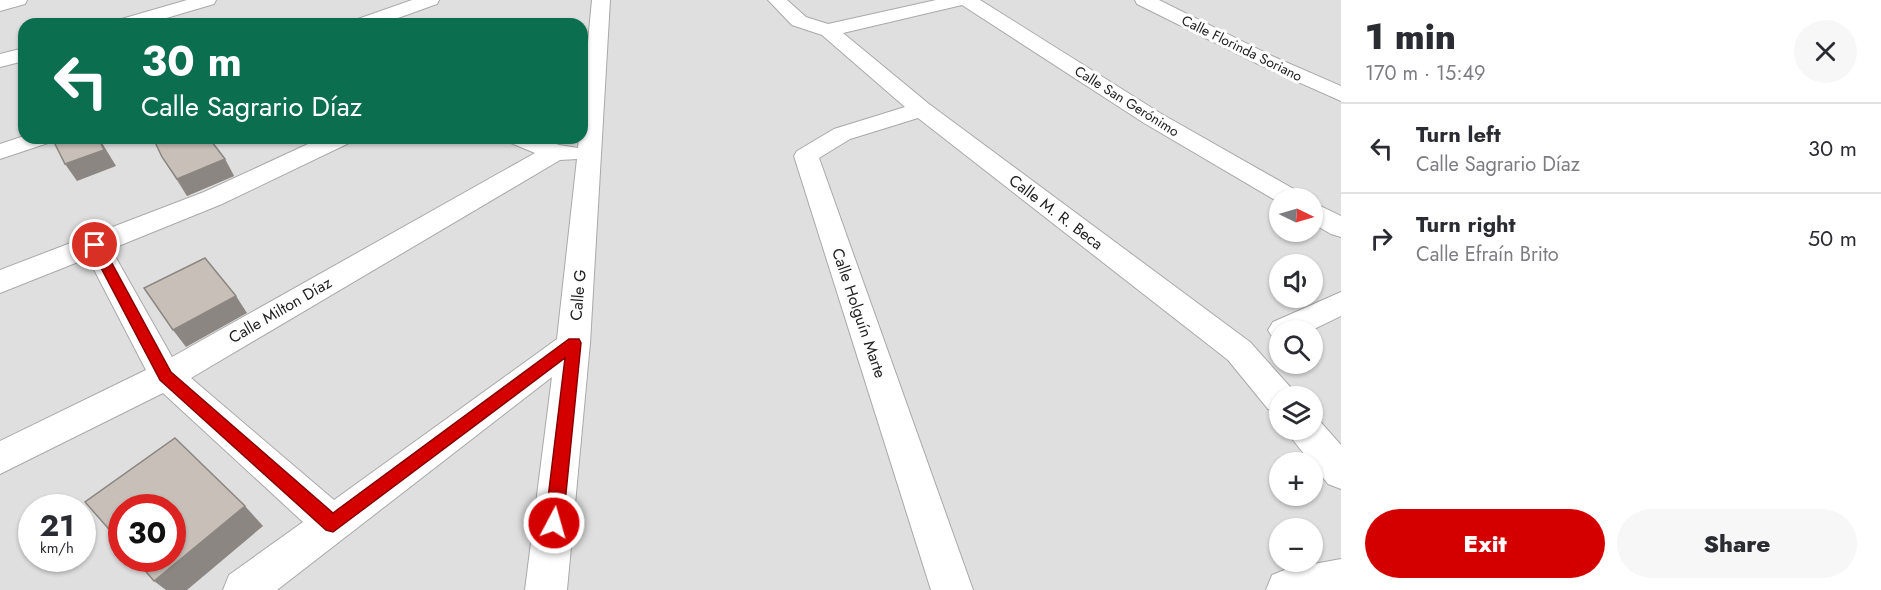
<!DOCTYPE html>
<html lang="en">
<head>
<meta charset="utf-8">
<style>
	body { margin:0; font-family:Jost,sans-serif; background:#f7f7f7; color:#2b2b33; height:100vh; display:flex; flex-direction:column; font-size:22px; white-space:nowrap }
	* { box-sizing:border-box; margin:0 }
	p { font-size:20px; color:#7c7c81 }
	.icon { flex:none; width:33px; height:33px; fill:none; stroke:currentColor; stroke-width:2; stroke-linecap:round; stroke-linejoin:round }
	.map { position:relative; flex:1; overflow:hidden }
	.panel { display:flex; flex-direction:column; background:#fff; width:540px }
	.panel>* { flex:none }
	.top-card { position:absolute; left:18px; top:18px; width:570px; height:126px; border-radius:18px; box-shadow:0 2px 4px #0004; background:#0b6e4f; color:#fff; overflow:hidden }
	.needle { width:39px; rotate:95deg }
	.tools { position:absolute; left:1269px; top:188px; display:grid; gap:12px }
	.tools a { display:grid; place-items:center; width:54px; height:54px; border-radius:50%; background:#fff; box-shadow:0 2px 4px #0004; font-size:30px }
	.speed { position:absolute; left:18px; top:494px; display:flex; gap:12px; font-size:30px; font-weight:700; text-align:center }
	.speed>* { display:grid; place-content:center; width:78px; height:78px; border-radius:50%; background:#fff; box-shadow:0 2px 4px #0004; line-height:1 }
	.speed small { font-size:15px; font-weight:400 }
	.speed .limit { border:9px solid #d22; background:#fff; color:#111 }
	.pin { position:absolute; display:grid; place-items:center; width:51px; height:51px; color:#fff; margin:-26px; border:3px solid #fff; border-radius:50%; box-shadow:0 2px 6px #0007 }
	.me { position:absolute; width:66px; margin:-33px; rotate:6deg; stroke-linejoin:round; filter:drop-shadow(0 0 4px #0008) }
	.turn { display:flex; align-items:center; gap:21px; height:126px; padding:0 24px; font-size:27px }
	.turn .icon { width:78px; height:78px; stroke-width:2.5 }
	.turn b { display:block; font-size:42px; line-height:51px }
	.round { display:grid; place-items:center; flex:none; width:63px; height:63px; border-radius:32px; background:#f7f7f7 }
	.headline { display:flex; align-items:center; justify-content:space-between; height:102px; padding:0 24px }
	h1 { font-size:36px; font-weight:800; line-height:45px }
	.button { display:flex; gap:12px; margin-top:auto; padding:12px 24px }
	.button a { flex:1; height:69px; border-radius:36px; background:#d40000; color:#fff; font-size:24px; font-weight:800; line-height:69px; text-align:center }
	.button a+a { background:#f7f7f7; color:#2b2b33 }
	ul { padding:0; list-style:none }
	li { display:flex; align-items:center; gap:18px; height:90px; padding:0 24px; border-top:2px solid #e1e1e2 }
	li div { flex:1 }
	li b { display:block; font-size:22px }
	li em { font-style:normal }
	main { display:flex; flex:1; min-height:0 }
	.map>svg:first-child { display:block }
</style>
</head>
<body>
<main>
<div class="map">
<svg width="1341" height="590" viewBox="0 0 1341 590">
	<rect width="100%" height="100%" fill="#f2efe9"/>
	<path fill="#e0dfdf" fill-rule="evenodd" d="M0 0H1341V590H0ZM24 24H582V138H24ZM1280 198H1312V231H1280ZM1280 264H1312V297H1280ZM1280 330H1312V363H1280ZM1280 396H1312V429H1280ZM1280 462H1312V495H1280ZM32 507H82V558H32ZM122 507H172V558H122ZM1280 528H1312V561H1280Z"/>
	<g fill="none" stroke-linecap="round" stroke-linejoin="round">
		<g stroke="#a9a9a9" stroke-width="2">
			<g id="street">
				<polygon points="0,0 27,0 25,4 0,11"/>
				<polygon points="187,0 216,0 214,4 146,24 115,24 118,20"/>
				<polygon points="412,0 439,0 437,4 381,24 352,24 355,20"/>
				<path d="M592 0H610L590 343 567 590H525L552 377 277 590H223L229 575 303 522 163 393 0 474V441L146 370 88 258 0 293V270L204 192 321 138H353L349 143 222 204 111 249 172 357 535 153 511 143 507 138H541L559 145 578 148 579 138H582V105ZM577 159 557 339 334 500 191 378 560 160Z"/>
				<polygon points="768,0 787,0 806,17 828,24 936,0 980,0 1160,113 1299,192 1303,198 1280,198 1280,203 1144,123 962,5 843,33 929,104 1250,342 1292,389 1295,396 1280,396 1280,413 1268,409 1228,360 918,118 850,139 819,158 973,590 931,590 794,156 797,151 834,129 905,107 822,35 792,25"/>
				<polygon points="1135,0 1159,0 1274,57 1341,86 1341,101 1260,65 1137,4"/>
				<polygon points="24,48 24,61 0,67 0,54"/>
				<polygon points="24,136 24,138 52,138 48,143 0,159 0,144"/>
				<polygon points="1312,202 1341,216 1341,237 1331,234 1312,223"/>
				<polygon points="1341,292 1341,316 1312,330 1280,330 1280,341 1273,338 1268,330 1273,322"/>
				<polygon points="1312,417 1317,418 1341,445 1341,489 1328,484 1293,440 1287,429 1312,429"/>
				<polygon points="1341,559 1341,590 1266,590 1272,575 1287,569"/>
			</g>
		</g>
		<use href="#street" fill="#fff" fill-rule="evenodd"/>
	</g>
	<polygon fill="#aba49e" points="162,157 225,159 234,176 187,196"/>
	<g fill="#8b8681">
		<polygon points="98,138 99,138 116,166 77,181 65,164"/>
		<polygon points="225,159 234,176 187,196 177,179"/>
		<polygon points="236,296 247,313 186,347 173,330"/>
		<polygon points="245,506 263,526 187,590 166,590 154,581"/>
	</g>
	<g fill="#c7bfb8" stroke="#8b8681" stroke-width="1.5">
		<polygon points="52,138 98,138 104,150 65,164"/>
		<polygon points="153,138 209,138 225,159 177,179 162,157"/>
		<polygon points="205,258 236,296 173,330 144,288"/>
		<polygon points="175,438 245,506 154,581 134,558 172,558 172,507 122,507 122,544 85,502"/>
	</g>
	<polygon fill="#d40000" stroke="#8a0000" stroke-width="1.5" points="95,240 102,245 171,372 333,513 569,339 579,339 581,343 563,523 560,528 554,531 548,528 545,523 565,358 333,532 326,530 160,380 89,245"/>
	<g text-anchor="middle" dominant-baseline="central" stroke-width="6" stroke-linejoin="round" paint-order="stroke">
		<g font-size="14" fill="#222" stroke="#fff">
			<text transform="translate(1242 48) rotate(26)">Calle Florinda Soriano</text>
			<text transform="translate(1127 101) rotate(32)">Calle San Gerónimo</text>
		</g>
		<g font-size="16" fill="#222" stroke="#fff">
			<text transform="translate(1056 212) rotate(37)">Calle M. R. Beca</text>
			<text transform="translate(578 295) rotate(-85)">Calle G</text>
			<text transform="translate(280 310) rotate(-30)">Calle Milton Díaz</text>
			<text transform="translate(859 313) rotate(71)">Calle Holguín Marte</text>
		</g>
	</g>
</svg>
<div class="tools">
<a><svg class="needle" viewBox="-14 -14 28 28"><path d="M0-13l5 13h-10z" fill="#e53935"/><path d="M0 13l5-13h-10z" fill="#7c7c81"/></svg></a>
<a><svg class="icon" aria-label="sound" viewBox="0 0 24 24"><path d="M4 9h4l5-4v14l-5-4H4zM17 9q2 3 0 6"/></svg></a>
<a><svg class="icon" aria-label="search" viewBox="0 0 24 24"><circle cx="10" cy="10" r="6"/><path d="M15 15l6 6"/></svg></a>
<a><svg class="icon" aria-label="layers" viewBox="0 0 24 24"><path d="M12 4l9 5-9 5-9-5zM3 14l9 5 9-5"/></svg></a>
<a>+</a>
<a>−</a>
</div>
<div class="speed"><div>21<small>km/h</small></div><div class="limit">30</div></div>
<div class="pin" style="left:95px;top:245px;background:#d93025"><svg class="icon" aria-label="arrive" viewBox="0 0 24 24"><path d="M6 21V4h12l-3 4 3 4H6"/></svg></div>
<svg class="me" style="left:554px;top:523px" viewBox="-20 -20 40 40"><circle r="17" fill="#d40000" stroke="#fff" stroke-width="3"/><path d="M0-11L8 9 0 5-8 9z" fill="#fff"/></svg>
<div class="top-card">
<div class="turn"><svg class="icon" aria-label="left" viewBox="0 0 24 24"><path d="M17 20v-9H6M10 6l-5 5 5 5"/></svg><div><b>30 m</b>Calle Sagrario Díaz</div></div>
</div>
</div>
<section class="panel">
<div class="headline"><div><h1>1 min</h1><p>170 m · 15:49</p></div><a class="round"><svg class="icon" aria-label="close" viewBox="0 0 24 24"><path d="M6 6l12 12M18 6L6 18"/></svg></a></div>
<ul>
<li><svg class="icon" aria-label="left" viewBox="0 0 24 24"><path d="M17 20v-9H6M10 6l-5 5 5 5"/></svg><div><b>Turn left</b><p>Calle Sagrario Díaz</p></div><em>30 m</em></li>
<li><svg class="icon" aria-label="right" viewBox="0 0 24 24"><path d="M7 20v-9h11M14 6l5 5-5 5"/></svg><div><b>Turn right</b><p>Calle Efraín Brito</p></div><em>50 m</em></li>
</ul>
<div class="button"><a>Exit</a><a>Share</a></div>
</section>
</main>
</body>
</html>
